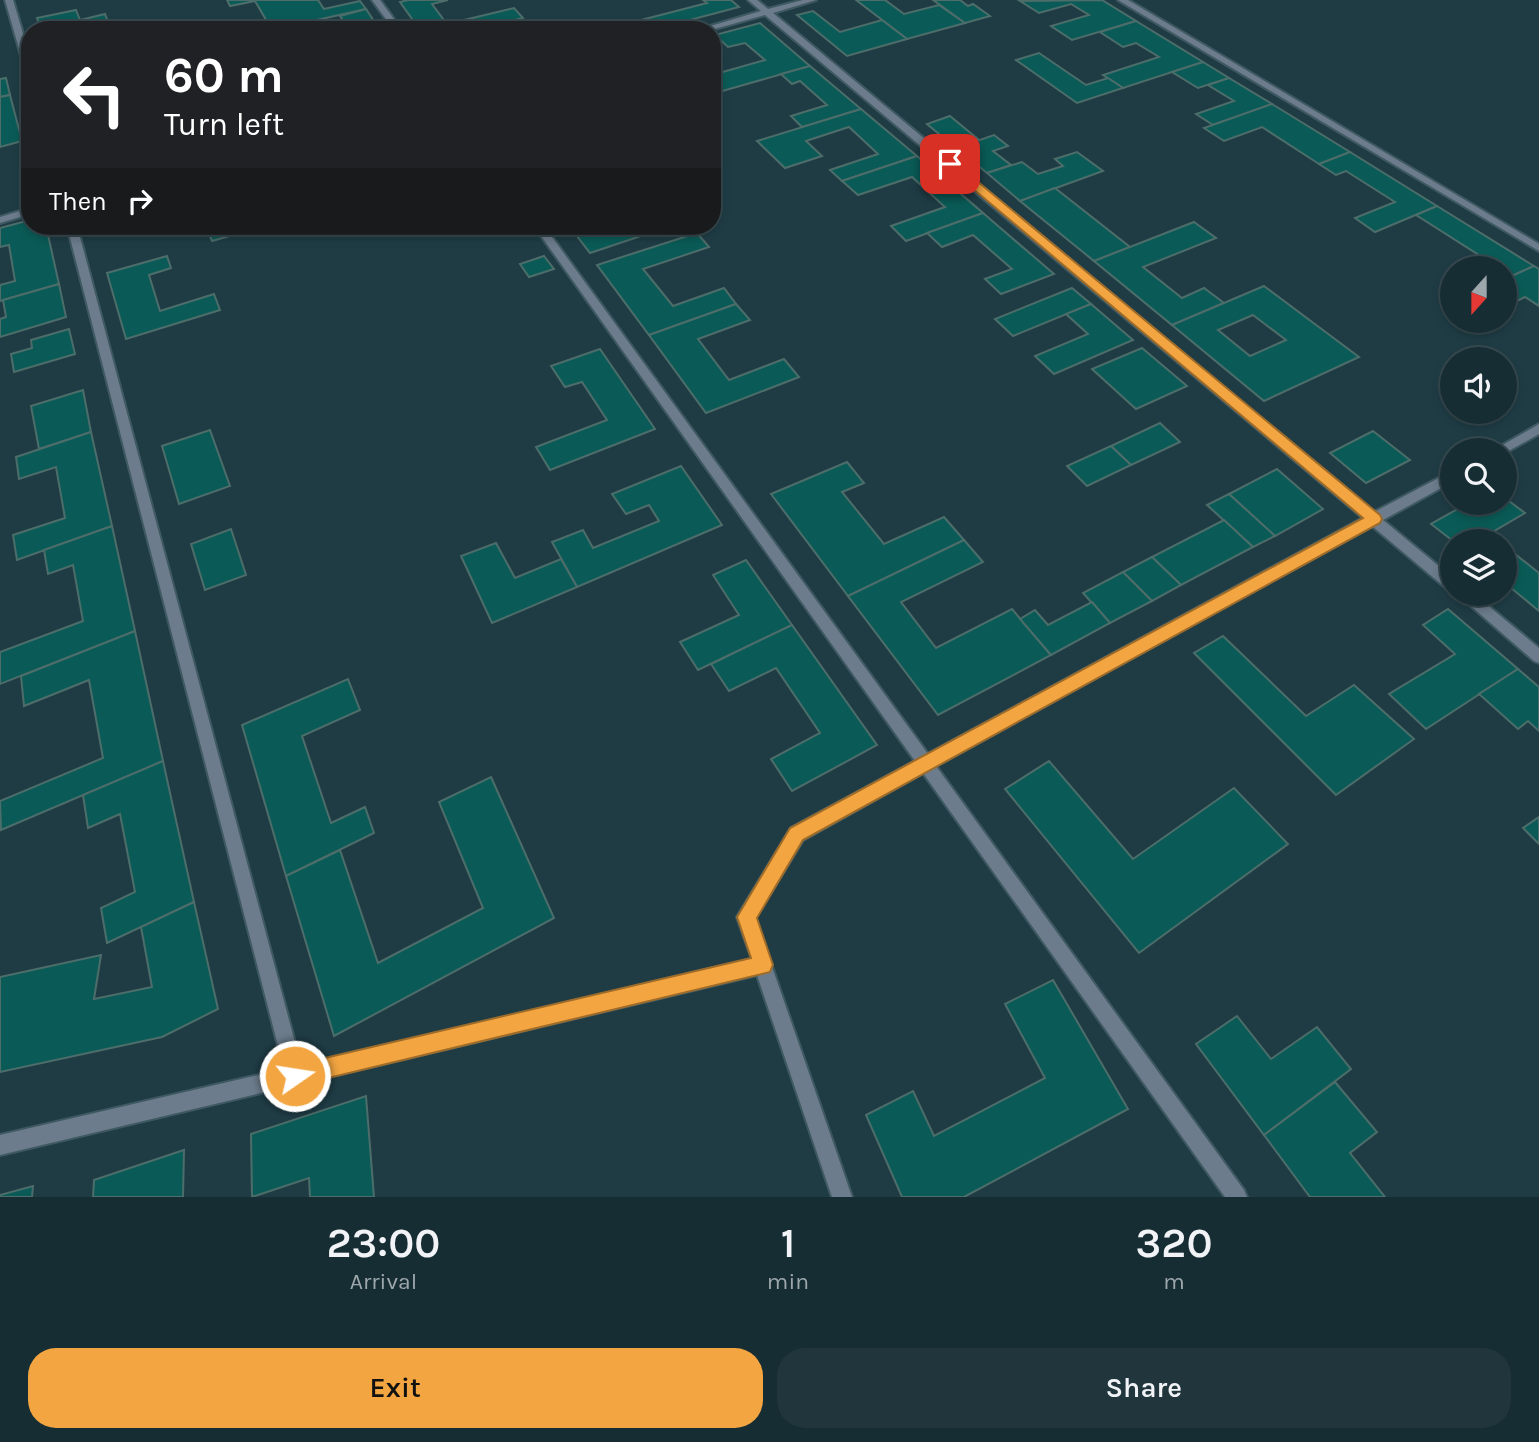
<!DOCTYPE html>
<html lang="en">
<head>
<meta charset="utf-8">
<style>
	body { margin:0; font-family:Karla,sans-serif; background:#20353c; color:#f1f3f6; height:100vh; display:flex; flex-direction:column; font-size:26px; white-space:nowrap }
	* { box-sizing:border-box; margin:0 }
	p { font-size:23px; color:#9ea8ac }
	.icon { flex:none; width:38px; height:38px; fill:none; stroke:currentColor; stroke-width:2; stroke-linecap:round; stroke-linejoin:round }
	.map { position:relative; height:1197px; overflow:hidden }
	.sheet { display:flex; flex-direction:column; background:#172d34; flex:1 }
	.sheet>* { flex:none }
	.banner { position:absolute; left:21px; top:21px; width:700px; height:214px; border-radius:28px; box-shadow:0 4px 10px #0003,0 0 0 2px #36494f; background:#202124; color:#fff; overflow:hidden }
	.needle { width:46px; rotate:201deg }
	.controls { position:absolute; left:1440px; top:256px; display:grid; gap:14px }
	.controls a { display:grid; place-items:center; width:77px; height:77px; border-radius:50%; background:#172d34; box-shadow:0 4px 10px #0003,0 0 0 2px #36494f; font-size:35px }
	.pin { position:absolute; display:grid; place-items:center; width:60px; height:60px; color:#fff; margin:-30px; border-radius:14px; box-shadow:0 4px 10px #0006 }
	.me { position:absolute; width:77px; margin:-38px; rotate:77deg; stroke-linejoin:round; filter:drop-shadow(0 0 5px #0008) }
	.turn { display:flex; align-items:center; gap:24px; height:147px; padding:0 28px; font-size:32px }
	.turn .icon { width:91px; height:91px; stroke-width:2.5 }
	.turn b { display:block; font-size:49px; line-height:60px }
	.then { display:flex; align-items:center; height:66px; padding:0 28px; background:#0003; gap:14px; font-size:26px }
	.eta { display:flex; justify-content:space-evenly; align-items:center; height:119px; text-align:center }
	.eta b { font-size:42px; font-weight:600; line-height:49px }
	.action { display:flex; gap:14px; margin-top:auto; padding:14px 28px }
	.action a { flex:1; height:80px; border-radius:28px; background:#f2a540; color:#111; font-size:28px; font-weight:600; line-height:80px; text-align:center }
	.action a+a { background:#20353c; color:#f1f3f6 }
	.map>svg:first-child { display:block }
</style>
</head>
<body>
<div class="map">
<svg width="1539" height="1197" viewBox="0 0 1539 1197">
	<rect width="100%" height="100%" fill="#1f3c45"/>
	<g fill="#0a5b57" stroke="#4d6d6a" stroke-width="2" fill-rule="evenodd">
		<polygon points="227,0 318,0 324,9 360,1 366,9 272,30 255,1 230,6"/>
		<polygon points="408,0 448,0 432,4 447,24 514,8 523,18 474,30 420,30 400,2"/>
		<polygon points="703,0 731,0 739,7 652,30 641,20 707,3"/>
		<polygon points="856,0 885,0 904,14 939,5 965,23 907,39"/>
		<polygon points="933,0 960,0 968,6 973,4 990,16 965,23"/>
		<polygon points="1102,0 1136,21 1072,40 1051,26 1089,15 1071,4 1039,13 1020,1"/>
		<polygon points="366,9 380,30 350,30 340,16"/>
		<polygon points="76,10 80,20 105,14 110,27 99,30 41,30 37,18"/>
		<polygon points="813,11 840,32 882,20 907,39 847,56 797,15"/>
		<polygon points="587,20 597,30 570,30 566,25"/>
		<polygon points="1136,21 1203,62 1123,88 1103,75 1159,57 1136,43 1123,47 1100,32"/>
		<polygon points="760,23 810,66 712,94 712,75 765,60 745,43 728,47 715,35"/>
		<polygon points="1039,53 1086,85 1108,78 1123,88 1077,103 1016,60"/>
		<polygon points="1203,62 1229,78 1198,88 1172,72"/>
		<polygon points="810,66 861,109 802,127 791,116 827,105 800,81 792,84 781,74"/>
		<polygon points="6,78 10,95 0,97 0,79"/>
		<polygon points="1229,78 1272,104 1213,125 1196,114 1234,101 1208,85"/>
		<polygon points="10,95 22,141 0,147 0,97"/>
		<polygon points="1272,104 1350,152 1319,164 1262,127 1224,141 1204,128"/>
		<polygon points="861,109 917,156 842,181 830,170 878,154 849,127 806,141 822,156 785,168 757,141"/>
		<polygon points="950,116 979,140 956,148 927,124"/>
		<polygon points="994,135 1008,146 993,151 1011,165 987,173 956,148"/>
		<polygon points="1077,152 1103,171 1020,201 987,173 1022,162 1038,174 1063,166 1055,159"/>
		<polygon points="1350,152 1437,206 1375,232 1355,218 1395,202 1346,171 1336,175 1319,164"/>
		<polygon points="917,156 983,213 906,241 891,226 945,207 912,177 858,195 842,181"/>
		<polygon points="1055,188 1130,247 1094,261 1020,201"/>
		<polygon points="1437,206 1534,266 1505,279 1505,268 1485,268 1493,264 1416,215"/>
		<polygon points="983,213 1054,274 1001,294 985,279 1012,269 973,235 942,247 927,233"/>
		<polygon points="30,220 30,226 46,226 59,284 0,301 0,285 15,281 9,245 0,247 0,228"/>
		<polygon points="1194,222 1216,238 1143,267 1182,298 1204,288 1224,303 1172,325 1094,261"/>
		<polygon points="210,226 265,226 212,241 206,227"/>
		<polygon points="628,226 638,237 590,253 570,227"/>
		<polygon points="697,233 709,247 643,269 673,306 724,288 736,304 649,335 597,265"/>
		<polygon points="167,256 171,268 149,275 160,311 214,294 220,310 126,339 107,273"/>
		<polygon points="544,256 554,269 529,277 520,264"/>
		<polygon points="1534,266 1539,269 1539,306 1525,297 1505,307 1505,279"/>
		<polygon points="59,284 66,317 0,337 0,319 6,317 3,300"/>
		<path d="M1264 286 1359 357 1264 401 1172 325ZM1253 315 1286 340 1250 356 1218 330Z"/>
		<polygon points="1072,288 1091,304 1013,336 995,319"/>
		<polygon points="736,304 750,320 698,339 729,380 784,359 799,377 706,413 649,335"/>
		<polygon points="1091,304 1133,340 1054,374 1035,356 1088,334 1066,314"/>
		<polygon points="69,329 75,354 14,372 11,354 32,348 31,340"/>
		<polygon points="1142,348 1187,386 1136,409 1092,369"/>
		<polygon points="600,349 655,429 550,470 536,447 607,420 582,382 565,387 551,366"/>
		<polygon points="83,390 91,432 39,449 31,406"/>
		<polygon points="1160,423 1180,442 1131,465 1111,446"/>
		<polygon points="210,430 230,486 179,504 162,446"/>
		<polygon points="1373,431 1410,460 1366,483 1330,453"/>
		<polygon points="91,432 112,526 17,560 13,535 65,518 56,467 19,479 16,457"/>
		<polygon points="1111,446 1131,465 1087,486 1067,466"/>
		<polygon points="847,462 864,483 842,492 884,544 944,517 964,540 848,596 771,494"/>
		<polygon points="681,466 722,525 577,587 552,542 583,530 593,548 659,521 649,505 626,514 612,494"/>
		<polygon points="1277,469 1323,509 1275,536 1229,494"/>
		<polygon points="1229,494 1275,536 1253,547 1207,505"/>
		<polygon points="1505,498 1525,513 1477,541 1453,541 1431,524 1470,502 1505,502"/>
		<polygon points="1224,520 1253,547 1181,585 1152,557"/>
		<polygon points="112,526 135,631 0,684 0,652 83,621 73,565 48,574 44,550"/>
		<polygon points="231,529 246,575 205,590 191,544"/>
		<polygon points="964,540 983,562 901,602 936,648 1012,609 1051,655 938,715 848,596"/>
		<polygon points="496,543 515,578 561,559 577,587 492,623 461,556"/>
		<polygon points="1505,546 1539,573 1539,611 1505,583"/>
		<polygon points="1152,557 1181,585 1152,601 1123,572"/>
		<polygon points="746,560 792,625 698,670 680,642 739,615 713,575"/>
		<polygon points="1123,572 1152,601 1110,623 1083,593"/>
		<polygon points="1092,602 1110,623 1051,655 1020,619 1035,610 1048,625"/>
		<polygon points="1448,609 1518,669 1426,729 1389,694 1455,654 1423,625"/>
		<polygon points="792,625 877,745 792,791 771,759 820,733 776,668 729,691 711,664"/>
		<polygon points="135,631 163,761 1,830 0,801 103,758 89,680 24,706 21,676"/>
		<polygon points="1223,636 1306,716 1354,685 1414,739 1336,795 1194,653"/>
		<polygon points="1518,669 1539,687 1539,731 1528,721 1518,729 1479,694"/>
		<polygon points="348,679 360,710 302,736 331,823 365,807 374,833 286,876 242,725"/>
		<polygon points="163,761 194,902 107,943 101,908 135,892 120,814 88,828 83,795"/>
		<polygon points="1049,761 1133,859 1234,788 1288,844 1139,953 1005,789"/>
		<polygon points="491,777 554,918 334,1036 286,876 340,850 378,963 483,908 439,802"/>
		<polygon points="1539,817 1539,844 1523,828"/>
		<polygon points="194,902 218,1009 162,1037 0,1072 0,977 101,955 94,999 152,987 141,927"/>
		<polygon points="1053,980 1128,1109 964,1197 902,1197 866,1115 913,1091 934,1136 1045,1078 1005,1004"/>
		<polygon points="1237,1016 1271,1059 1317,1027 1351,1069 1264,1135 1196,1044"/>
		<polygon points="1335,1082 1377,1132 1350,1153 1385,1197 1310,1197 1264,1135"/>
		<polygon points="366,1096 374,1197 310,1197 309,1178 252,1197 251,1134"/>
		<polygon points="184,1150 183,1197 93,1197 94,1180"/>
		<polygon points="33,1186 32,1197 0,1197 0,1195"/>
	</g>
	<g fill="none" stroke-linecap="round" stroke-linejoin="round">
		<g stroke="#3f5962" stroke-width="4">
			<g id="street">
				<polygon points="5,0 13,0 30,57 30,76 26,73"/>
				<polygon points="372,0 380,0 402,30 394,30"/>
				<polygon points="748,0 757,0 768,9 803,0 816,0 773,13 1374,512 1452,471 1452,482 1383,520 1452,577 1452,590 1447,589 1372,526 936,766 1244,1190 1247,1197 1225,1197 923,773 803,840 755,918 852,1197 832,1197 757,975 0,1155 0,1135 284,1069 67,226 77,226 301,1065 752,959 737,917 791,828 915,761 534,226 544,226 928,754 1363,518 765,15 711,30 697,30 761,11"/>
				<polygon points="1118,0 1128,0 1539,244 1539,251"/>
				<polygon points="30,208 30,214 0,223 0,217"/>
				<polygon points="1539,424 1539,434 1505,453 1505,450 1494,450"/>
				<polygon points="1456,593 1473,593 1539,648 1539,663 1534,661"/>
			</g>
		</g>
		<use href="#street" fill="#6c7c8c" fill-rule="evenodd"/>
	</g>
	<polygon fill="#f2a540" stroke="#9d6b2a" stroke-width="2" points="946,162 954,162 1380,515 1382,519 1380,523 803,840 757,918 773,965 770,972 295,1086 287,1083 284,1076 287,1068 295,1065 751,958 737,917 790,828 1363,518 946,166"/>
</svg>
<div class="controls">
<a><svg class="needle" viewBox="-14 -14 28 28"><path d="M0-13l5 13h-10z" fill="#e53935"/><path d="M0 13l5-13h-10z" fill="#9ea8ac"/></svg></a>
<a><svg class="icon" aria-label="sound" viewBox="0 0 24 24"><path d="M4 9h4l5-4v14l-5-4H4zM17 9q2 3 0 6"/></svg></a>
<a><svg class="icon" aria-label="search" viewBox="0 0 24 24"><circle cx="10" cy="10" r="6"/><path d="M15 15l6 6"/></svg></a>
<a><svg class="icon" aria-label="layers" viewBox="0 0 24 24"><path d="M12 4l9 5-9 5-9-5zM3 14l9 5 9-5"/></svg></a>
</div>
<div class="pin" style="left:950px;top:164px;background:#d93025"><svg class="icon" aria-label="arrive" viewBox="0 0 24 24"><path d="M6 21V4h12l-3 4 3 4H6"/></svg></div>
<svg class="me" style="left:295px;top:1076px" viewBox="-20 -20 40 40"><circle r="17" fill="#f2a540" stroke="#fff" stroke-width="3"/><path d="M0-11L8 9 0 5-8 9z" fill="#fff"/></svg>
<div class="banner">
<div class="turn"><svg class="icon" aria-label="left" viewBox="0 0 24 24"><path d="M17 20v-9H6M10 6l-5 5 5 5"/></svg><div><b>60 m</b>Turn left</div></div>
<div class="then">Then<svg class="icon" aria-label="right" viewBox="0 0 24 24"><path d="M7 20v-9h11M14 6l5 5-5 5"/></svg></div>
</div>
</div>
<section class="sheet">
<div class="eta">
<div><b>23:00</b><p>Arrival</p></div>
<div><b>1</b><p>min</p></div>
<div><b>320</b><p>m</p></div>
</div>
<div class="action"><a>Exit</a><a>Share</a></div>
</section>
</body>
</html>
